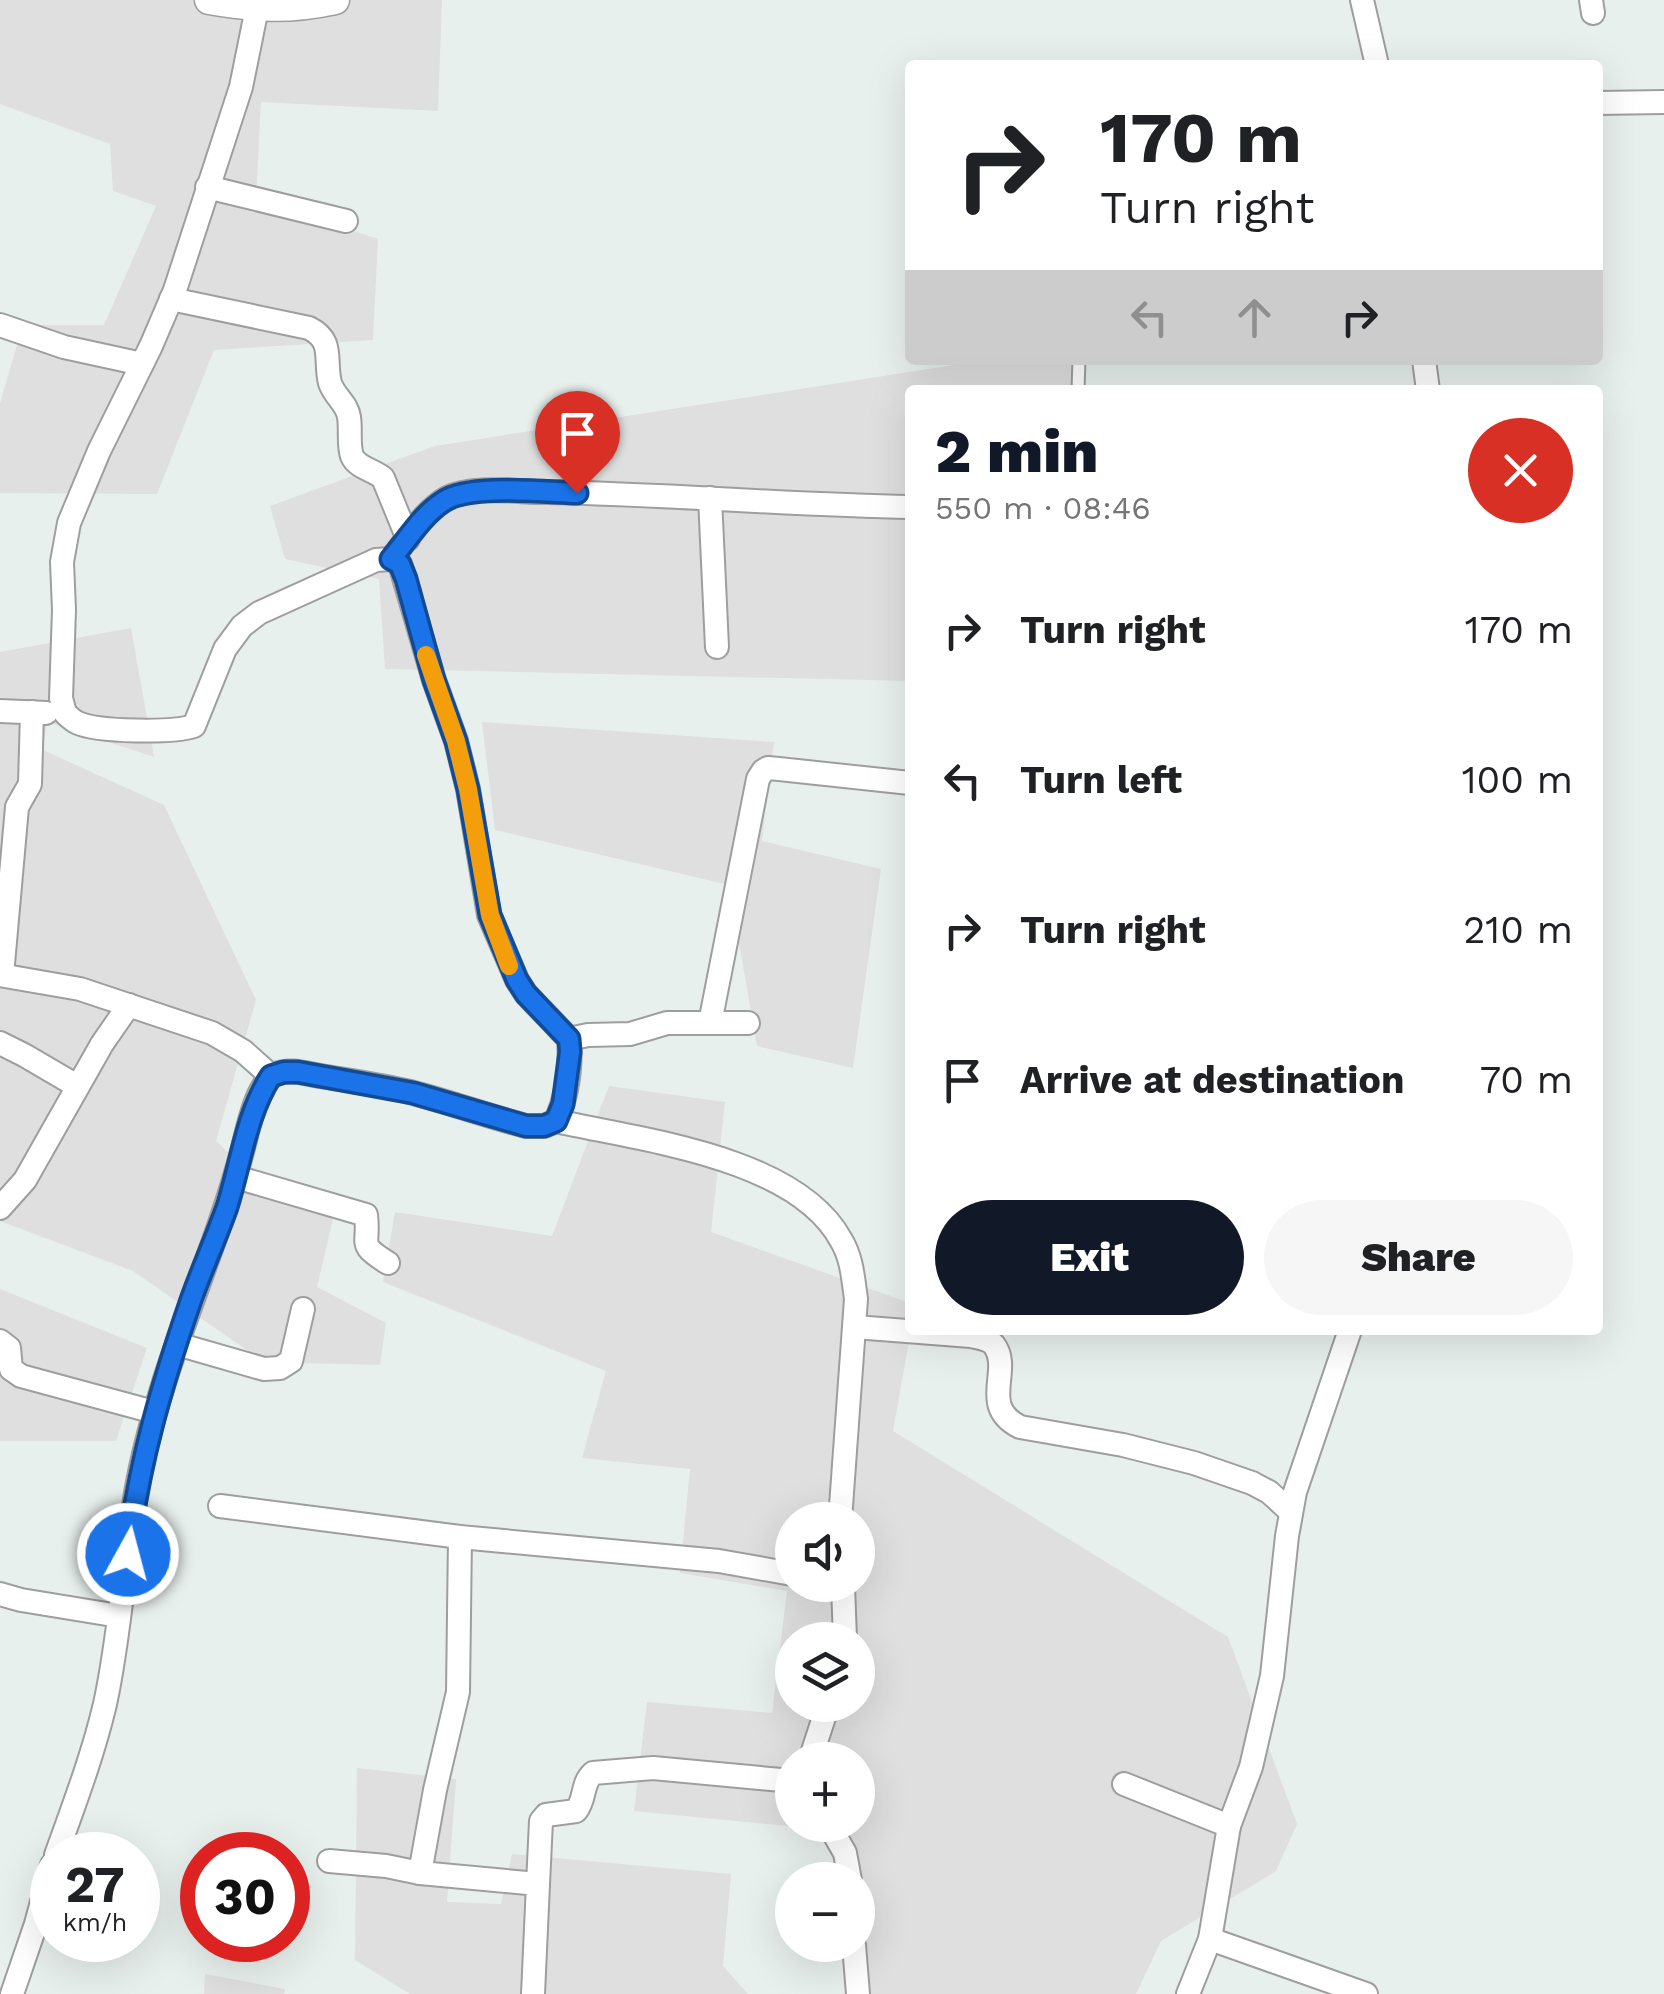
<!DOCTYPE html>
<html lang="en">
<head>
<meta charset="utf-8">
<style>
	body { margin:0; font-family:"Work Sans",sans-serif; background:#f6f6f6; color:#202124; height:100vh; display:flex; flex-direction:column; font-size:38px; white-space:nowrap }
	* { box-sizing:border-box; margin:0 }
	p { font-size:32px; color:#757577 }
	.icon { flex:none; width:55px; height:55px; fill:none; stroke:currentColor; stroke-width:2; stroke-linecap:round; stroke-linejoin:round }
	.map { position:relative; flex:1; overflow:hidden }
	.panel { position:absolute; left:905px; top:385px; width:698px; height:950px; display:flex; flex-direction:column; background:#fff; border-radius:10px; box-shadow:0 10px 40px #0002 }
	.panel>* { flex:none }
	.banner { position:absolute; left:905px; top:60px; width:698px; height:305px; border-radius:10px; box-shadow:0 10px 40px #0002; background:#fff; color:#202124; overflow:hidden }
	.buttons { position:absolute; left:775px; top:1502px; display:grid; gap:20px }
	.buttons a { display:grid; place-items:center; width:100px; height:100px; border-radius:50%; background:#fff; box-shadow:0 10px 40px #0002; font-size:50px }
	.speed { position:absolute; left:30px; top:1832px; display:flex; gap:20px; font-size:50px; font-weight:700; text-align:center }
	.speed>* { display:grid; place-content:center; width:130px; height:130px; border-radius:50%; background:#fff; box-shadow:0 10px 40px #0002; line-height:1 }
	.speed small { font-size:25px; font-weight:400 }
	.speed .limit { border:15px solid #d22; background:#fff; color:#111 }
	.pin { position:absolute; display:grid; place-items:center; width:85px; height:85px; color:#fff; margin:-102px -42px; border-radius:50% 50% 50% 0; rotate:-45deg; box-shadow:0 0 10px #0007 }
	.pin .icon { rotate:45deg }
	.me { position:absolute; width:110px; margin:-55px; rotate:7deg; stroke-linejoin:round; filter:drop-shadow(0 0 8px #0008) }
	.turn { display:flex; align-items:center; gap:35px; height:210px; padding:0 30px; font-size:45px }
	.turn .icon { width:130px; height:130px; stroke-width:2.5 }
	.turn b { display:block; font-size:70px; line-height:85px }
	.lanes { display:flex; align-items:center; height:95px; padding:0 30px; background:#0003; justify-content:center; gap:50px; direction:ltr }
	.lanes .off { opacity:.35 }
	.round { display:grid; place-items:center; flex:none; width:105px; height:105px; border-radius:52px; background:#f6f6f6 }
	.summary { display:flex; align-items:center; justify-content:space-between; height:170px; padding:0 30px }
	h1 { font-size:60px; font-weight:800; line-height:75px; color:#111827 }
	.button { display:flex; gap:20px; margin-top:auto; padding:20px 30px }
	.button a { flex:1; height:115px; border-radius:60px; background:#111827; color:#fff; font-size:40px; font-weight:800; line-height:115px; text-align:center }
	.button a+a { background:#f6f6f6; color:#202124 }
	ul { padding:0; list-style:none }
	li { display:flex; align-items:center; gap:30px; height:150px; padding:0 30px }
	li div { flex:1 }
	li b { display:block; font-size:38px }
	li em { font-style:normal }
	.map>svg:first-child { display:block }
</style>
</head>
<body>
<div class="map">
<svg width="1664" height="1994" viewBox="0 0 1664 1994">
	<rect width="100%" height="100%" fill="#e8f0ed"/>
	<g fill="#dedfde" fill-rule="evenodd">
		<polygon points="0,0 442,0 438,111 261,102 256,199 378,239 373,340 214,350 157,494 0,493 0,403 23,325 104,325 156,206 113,191 110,144 0,104"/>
		<polygon points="986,360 1075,360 1083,390 910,390 910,681 385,669 379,579 285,559 270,506 435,446"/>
		<polygon points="131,628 154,757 47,722 43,750 164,805 256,1000 216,1141 268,1190 333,1219 317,1287 386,1323 380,1365 300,1363 274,1369 133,1271 0,1221 0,652"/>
		<polygon points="482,722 774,742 762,841 881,869 853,1068 757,1046 729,885 495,830"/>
		<path d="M609 1086 725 1102 711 1232 910 1303 911 1330 893 1431 1228 1637 1297 1824 1276 1871 1161 1941 1136 1994H860L858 1880H837L827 1830 634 1811 647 1702 772 1713 787 1591 680 1573 690 1469 582 1458 606 1371 383 1282 395 1212 552 1236ZM792 1520H858V1585H792ZM792 1640H858V1705H792ZM792 1760H858V1825H792Z"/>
		<polygon points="0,1289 147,1348 116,1441 0,1441"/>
		<polygon points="357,1768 456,1779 447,1902 501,1904 512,1854 731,1874 723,1966 748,1994 410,1994 355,1960"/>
		<polygon points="205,1974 285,1989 284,1994 204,1994"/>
	</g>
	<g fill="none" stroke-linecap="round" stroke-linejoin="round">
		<g stroke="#9e9e9e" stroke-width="15">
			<polyline id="service" points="1078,390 1079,360"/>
		</g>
		<g stroke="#9e9e9e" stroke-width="26">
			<g id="minor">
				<polyline points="1362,0 1377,65"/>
				<polyline points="1591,0 1593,13"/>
				<polyline points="1598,103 1664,102"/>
				<polyline points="207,187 346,221"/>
				<path d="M171 299 309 328C335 341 324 360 330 383 334 396 347 403 349 417 351 429 348 445 352 456 357 468 374 470 383 478L408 539"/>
				<polyline points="0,325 64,347 142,364"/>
				<polyline points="1424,360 1428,390"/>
				<polyline points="710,498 717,647"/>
				<path d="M391 559C408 539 424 511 447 498 472 485 517 492 545 492 667 494 788 505 910 507"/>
				<polyline points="0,711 46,713"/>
				<polyline points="0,975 80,989 212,1033 243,1051 271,1076"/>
				<polyline points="2,975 17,807 30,784 32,712"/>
				<polyline points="710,1023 758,779 763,771 768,768 779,769 910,783"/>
				<polyline points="569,1039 588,1035 630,1034 667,1023 748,1023"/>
				<polyline points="0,1043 24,1055 77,1086"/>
				<path d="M556 1121C641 1140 796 1157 841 1240 852 1258 853 1278 856 1299L840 1520"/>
				<path d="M236 1177 366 1215C370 1246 356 1243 388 1263"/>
				<polyline points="0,1208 25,1180 102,1044 129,1005"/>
				<path d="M855 1327 971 1336C979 1338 989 1339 994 1345 1013 1370 978 1406 1020 1427L1123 1445 1194 1463 1252 1483 1269 1492 1291 1512"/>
				<polyline points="0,1341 9,1348 11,1369 21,1376 154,1412"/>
				<polyline points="177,1344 264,1369 280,1368 291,1361 303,1309"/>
				<polyline points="220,1506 460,1537 719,1561 792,1574"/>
				<polyline points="843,1585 845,1640"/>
				<polyline points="0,1594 21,1600 119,1616"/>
				<polyline points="810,1760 828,1705"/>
				<polyline points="1124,1784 1229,1826"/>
				<polyline points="829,1825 845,1853 850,1880"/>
				<path d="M56 1855C74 1805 93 1755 105 1704 122 1627 124 1548 140 1472 163 1360 214 1258 243 1148 248 1128 257 1082 276 1074 290 1068 307 1074 321 1076 351 1081 381 1085 410 1092 449 1102 487 1116 526 1126H544L556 1121C567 1096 571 1066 569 1039L526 994 517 980 489 915 468 789 456 741 434 680 400 564 391 559 376 560 259 613 242 626 225 649 194 726C173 733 98 732 78 723 73 721 69 717 65 713L61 698 64 610 62 562 69 523 99 451 151 346 175 290 241 87 257 8"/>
				<polyline points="329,1861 386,1866 420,1873 538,1884 533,1994"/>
				<polyline points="420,1873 435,1790 458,1692 460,1537"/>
				<path d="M538 1884 541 1821 546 1815 576 1811C586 1799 581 1784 593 1773L653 1768 792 1781"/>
				<polyline points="1210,1939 1366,1994"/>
				<polyline points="854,1945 858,1994"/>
				<polyline points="12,1994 36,1924 52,1865"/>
				<polyline points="1188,1994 1210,1939 1229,1826 1251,1767 1272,1676 1287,1536 1295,1492 1350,1330"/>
			</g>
		</g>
		<g stroke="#9e9e9e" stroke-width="31">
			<path id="tertiary" d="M209 0C255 8 289 10 335 0"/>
		</g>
		<use href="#service" stroke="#fff" stroke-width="11"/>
		<use href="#minor" stroke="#fff" stroke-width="22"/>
		<use href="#tertiary" stroke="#fff" stroke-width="28"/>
	</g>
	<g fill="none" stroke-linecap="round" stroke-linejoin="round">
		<g stroke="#114b97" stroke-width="25">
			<path id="route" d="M128 1554C138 1465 162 1384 191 1300 202 1269 216 1238 227 1207 241 1163 246 1115 271 1076L284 1072H298L413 1093 526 1126H544L556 1121 563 1104 570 1052 569 1039 526 994 517 980 490 915 468 789 456 741 434 680 406 579 400 564 391 559C408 539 422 515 444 501 470 484 544 492 577 493"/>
		</g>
		<use href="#route" stroke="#1a73e8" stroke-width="18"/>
		<polyline stroke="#f59e0b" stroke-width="18" points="426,655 456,741 468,789 490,915 509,966"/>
	</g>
</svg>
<div class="buttons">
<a><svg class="icon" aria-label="sound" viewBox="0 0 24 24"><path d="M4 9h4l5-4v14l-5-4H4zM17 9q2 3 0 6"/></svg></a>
<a><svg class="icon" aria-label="layers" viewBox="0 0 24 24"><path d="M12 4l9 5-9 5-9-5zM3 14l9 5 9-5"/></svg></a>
<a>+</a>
<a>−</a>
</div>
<div class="speed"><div>27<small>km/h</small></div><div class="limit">30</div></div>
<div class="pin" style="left:577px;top:493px;background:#d93025"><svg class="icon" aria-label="arrive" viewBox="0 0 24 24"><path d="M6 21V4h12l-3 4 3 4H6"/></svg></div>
<svg class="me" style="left:128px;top:1554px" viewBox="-20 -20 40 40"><circle r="17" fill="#1a73e8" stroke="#fff" stroke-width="3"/><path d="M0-11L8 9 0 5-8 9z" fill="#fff"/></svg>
<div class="banner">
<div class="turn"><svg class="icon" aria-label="right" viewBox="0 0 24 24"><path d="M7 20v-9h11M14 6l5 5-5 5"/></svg><div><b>170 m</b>Turn right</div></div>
<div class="lanes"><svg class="icon off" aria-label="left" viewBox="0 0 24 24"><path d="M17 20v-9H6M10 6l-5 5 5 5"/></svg><svg class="icon off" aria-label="ahead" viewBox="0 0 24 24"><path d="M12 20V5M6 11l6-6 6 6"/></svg><svg class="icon" aria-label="right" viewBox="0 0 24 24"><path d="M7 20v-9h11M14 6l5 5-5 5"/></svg></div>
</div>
<section class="panel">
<div class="summary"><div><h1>2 min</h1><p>550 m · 08:46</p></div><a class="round" style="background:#d93025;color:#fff"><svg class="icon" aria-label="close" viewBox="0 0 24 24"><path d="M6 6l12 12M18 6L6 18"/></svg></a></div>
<ul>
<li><svg class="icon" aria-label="right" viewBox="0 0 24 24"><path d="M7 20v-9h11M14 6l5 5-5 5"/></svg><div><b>Turn right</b></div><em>170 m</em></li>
<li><svg class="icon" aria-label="left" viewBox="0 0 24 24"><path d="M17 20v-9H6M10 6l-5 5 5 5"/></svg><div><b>Turn left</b></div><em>100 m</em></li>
<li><svg class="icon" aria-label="right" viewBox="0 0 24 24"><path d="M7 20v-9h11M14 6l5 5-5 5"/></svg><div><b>Turn right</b></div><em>210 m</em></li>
<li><svg class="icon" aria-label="arrive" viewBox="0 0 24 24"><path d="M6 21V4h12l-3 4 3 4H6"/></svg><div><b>Arrive at destination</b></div><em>70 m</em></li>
</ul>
<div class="button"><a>Exit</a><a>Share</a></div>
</section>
</div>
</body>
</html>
